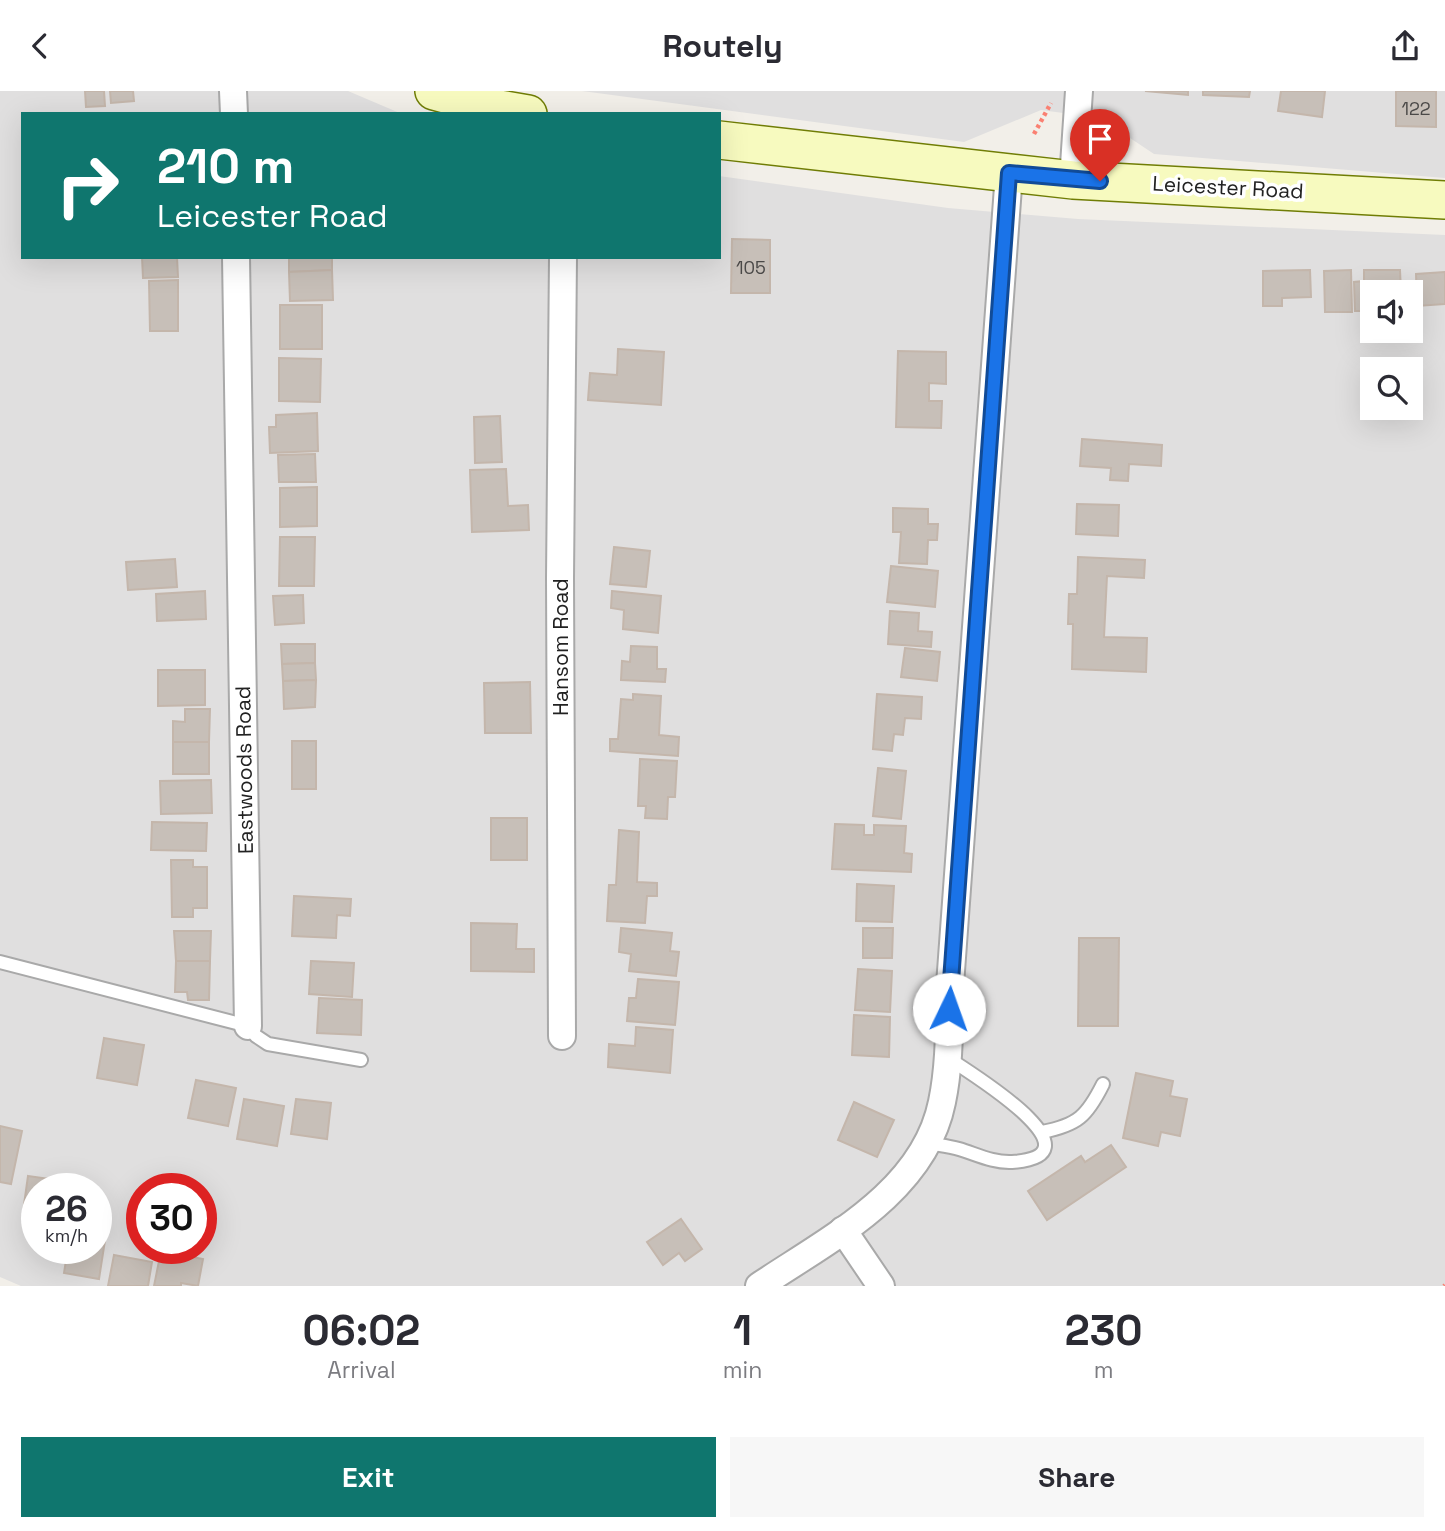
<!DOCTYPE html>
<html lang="en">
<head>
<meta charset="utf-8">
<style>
	body { margin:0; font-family:"Space Grotesk",sans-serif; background:#f7f7f7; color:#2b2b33; height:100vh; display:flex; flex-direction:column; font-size:26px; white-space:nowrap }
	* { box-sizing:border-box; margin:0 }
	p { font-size:23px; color:#7c7c81 }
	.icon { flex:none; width:38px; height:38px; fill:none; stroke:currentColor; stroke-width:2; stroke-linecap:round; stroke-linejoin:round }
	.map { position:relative; height:1195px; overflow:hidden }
	.details { display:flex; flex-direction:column; background:#fff; flex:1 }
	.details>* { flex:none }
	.guide { position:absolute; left:21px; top:21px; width:700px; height:147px; border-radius:0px; box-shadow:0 7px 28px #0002; background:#0f766e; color:#fff; overflow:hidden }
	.controls { position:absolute; left:1360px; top:189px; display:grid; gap:14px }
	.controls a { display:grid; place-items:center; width:63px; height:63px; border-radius:0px; background:#fff; box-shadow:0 7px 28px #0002; font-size:35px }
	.speed { position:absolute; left:21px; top:1082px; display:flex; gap:14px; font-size:35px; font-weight:700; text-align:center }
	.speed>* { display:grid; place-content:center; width:91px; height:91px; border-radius:50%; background:#fff; box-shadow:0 7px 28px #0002; line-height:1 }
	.speed small { font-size:18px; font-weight:400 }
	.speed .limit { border:10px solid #d22; background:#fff; color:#111 }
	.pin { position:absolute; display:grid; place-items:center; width:60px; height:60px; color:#fff; margin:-72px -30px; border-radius:50% 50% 50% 0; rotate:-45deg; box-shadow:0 0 7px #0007 }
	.pin .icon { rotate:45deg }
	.me { position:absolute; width:77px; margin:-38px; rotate:3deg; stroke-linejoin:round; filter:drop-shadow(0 0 5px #0008) }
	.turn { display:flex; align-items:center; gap:24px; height:147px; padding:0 21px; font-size:32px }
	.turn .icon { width:91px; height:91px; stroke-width:2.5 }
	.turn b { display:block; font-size:49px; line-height:60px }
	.eta { display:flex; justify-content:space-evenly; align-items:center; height:119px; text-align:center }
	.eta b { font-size:42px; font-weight:800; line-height:49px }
	.primary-button { display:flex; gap:14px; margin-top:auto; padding:14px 21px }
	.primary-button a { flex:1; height:80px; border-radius:0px; background:#0f766e; color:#fff; font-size:28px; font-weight:800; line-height:80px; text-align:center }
	.primary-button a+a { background:#f7f7f7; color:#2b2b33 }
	header { display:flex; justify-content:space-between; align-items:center; height:91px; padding:0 21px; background:#fff; font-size:32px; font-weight:800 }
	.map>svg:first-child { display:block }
</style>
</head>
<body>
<header><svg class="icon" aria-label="back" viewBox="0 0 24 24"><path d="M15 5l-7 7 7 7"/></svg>Routely<svg class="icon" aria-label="share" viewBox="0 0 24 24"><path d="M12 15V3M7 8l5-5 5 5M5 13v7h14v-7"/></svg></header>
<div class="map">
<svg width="1445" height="1195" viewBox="0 0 1445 1195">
	<rect width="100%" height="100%" fill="#f2efe9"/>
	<g fill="#e0dfdf" fill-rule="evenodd">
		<path d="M0 0H348L402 23H23V166H719V85L948 117 1078 128 1445 144V1195H21L0 1186ZM1372 201H1410V240H1372ZM1372 278H1410V317H1372ZM37 1097H96V1157H37ZM142 1097H201V1157H142Z"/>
		<polygon points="582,0 1445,0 1445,87 1154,63 1100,27 1041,19 964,51"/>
	</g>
	<g fill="#c7bfb8" stroke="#c4b6ab" stroke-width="2">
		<polygon points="85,0 104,0 105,15 86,16"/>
		<polygon points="110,0 133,0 134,10 111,12"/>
		<polygon points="1145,0 1188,0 1188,4"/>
		<polygon points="1203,0 1250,0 1249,6 1203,4"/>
		<polygon points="1281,0 1325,0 1322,26 1278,20"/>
		<polygon points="1396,0 1436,0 1436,36 1396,35"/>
		<polygon points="732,148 770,149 770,202 731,202"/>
		<polygon points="142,166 177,166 178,186 143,187"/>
		<polygon points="289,166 332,166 332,179 289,181"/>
		<polygon points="332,179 333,209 290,210 289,181"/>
		<polygon points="1310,179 1311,206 1282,207 1282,215 1263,215 1263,180"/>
		<polygon points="1351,179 1352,221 1325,221 1324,180"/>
		<polygon points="1364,179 1400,179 1401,201 1372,201 1372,220 1355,220 1354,191 1364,190"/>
		<polygon points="1445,181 1445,213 1417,215 1416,183"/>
		<polygon points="178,189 178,240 150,240 149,190"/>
		<rect x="280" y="214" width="42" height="44"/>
		<polygon points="618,258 664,261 661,314 588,309 590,282 617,284"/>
		<polygon points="898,260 946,261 946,293 929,292 929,310 942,310 941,337 896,336"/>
		<polygon points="279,267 321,268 320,311 279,310"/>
		<polygon points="317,322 318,360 270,362 269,336 276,336 276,324"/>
		<polygon points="500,325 502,371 475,372 474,326"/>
		<polygon points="1082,348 1162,354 1161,375 1129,373 1128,390 1110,389 1111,377 1080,375"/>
		<polygon points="315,363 316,391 279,391 278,364"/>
		<polygon points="506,378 508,415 528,414 529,439 472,441 470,379"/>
		<polygon points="317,396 317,435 280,436 280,397"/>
		<polygon points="1077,413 1119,414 1118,445 1076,443"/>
		<polygon points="893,417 928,418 928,433 938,433 937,449 928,449 927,473 899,472 901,441 893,441"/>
		<polygon points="280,446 315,446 314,495 279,495"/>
		<polygon points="614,456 650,460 646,496 610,493"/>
		<polygon points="1078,466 1145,469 1144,487 1107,485 1104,546 1147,547 1146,581 1072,578 1073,533 1068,533 1069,503 1077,503"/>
		<polygon points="175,468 177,496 128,499 126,471"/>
		<polygon points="891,475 938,480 935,516 887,511"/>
		<polygon points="205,500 206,528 157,530 156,503"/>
		<polygon points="612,500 661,505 658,542 623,538 624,519 611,517"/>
		<polygon points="303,504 304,532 275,534 273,505"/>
		<polygon points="890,520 919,522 918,540 932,541 931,556 888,553"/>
		<polygon points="281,553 315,553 315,572 282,573"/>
		<polygon points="631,555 657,556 657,578 666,578 665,591 621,589 622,570 630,571"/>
		<polygon points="905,557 940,561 937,590 901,586"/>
		<polygon points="315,572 316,589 283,590 282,573"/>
		<polygon points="158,579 205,579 205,614 158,615"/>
		<polygon points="316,589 315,616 284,618 283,590"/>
		<polygon points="530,591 531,642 485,642 484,592"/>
		<polygon points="633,603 661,605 659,644 679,646 678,665 610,660 610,648 618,648 621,608 633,609"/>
		<polygon points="877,603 922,606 921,628 905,627 903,644 894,643 892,660 873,658"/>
		<polygon points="185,618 210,618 209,651 173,651 173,630 185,631"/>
		<rect x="292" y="650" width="24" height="48"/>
		<rect x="173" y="651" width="36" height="32"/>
		<polygon points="640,668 677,670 675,706 668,706 667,728 645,727 646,715 638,715"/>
		<polygon points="878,677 906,680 901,728 873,725"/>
		<polygon points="211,689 212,722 161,723 160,690"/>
		<rect x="491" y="727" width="36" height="42"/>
		<polygon points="152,731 207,732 206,760 151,759"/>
		<polygon points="835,733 864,734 864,744 874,744 874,734 906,735 904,762 912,763 911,781 832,778"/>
		<polygon points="619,739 639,741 637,791 657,792 657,805 647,805 645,832 607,830 609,794 616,794"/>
		<polygon points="171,769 193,769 193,776 207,776 207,817 193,817 193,826 172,826"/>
		<polygon points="857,793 894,795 892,831 856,830"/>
		<polygon points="294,805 351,808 350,825 337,824 336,847 292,845"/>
		<polygon points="471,832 517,833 516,858 534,858 534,881 471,880"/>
		<polygon points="621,837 672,842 670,860 679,861 676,885 629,880 631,863 619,861"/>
		<polygon points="863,837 893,837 892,867 863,867"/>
		<polygon points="174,840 211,840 210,870 176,870"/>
		<polygon points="1079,847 1119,847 1118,935 1078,935"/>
		<polygon points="176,870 210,870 209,909 188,909 187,901 175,901"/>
		<polygon points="311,870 354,872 352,906 309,903"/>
		<polygon points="858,878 892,880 890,921 855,919"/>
		<polygon points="638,888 679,891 675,934 627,930 629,907 636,907"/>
		<polygon points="319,907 362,909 361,944 317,942"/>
		<polygon points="854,924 890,926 889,966 852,964"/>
		<polygon points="636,936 673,939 670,982 608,976 609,953 635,955"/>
		<polygon points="104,947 144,954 137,994 97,987"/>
		<polygon points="1136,982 1173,990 1170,1005 1187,1008 1180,1045 1161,1041 1158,1055 1123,1047"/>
		<polygon points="196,989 236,997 228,1035 188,1027"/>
		<polygon points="244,1008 284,1015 277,1055 237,1048"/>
		<polygon points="296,1008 331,1012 327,1048 291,1043"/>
		<polygon points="854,1011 894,1029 877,1066 838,1049"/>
		<polygon points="0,1035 22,1040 11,1093 0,1091"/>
		<polygon points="1111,1054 1126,1076 1047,1129 1028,1100 1081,1065 1085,1071"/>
		<polygon points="28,1085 57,1089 55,1097 37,1097 37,1123 23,1121"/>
		<polygon points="681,1128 702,1158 685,1170 679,1162 663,1174 647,1151"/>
		<polygon points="96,1141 106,1143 99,1188 64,1182 68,1157 96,1157"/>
		<polygon points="161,1160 203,1168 198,1195 181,1192 181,1195 154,1195"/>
		<polygon points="114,1164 152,1171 148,1195 108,1195"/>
	</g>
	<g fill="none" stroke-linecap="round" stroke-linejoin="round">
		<g stroke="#a9a9a9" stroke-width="16">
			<g id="lane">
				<polyline points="0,871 248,935 256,945 268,953 361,969"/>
				<path d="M1042 1041C1078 1034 1087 1025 1103 993"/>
				<path d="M927 1052C937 1054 948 1055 959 1058 976 1063 993 1072 1012 1071 1107 1065 969 981 948 967"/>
			</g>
		</g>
		<g stroke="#a9a9a9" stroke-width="30">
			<g id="street">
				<polyline points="233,0 234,23"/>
				<polyline points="1073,89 1079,0"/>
				<polyline points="236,166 248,935"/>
				<polyline points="562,945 560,487 563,166"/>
				<polyline points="843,1139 881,1195"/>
				<path d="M759 1195C829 1148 924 1101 942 1011 950 973 949 932 950 894L1009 82"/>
			</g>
		</g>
		<g stroke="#707d05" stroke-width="40">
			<g id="secondary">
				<polyline points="434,0 499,18 528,23"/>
				<polyline points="719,49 1073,89 1445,109"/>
			</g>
		</g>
		<g stroke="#fa8072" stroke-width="4.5" stroke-dasharray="3.5 3.5" stroke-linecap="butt">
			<polyline points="1034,43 1051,12"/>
			<polyline points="1444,1195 1445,1194"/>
		</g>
		<use href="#lane" stroke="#fff" stroke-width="12"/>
		<use href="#street" stroke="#fff" stroke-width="26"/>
		<use href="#secondary" stroke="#f7fabf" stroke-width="37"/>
	</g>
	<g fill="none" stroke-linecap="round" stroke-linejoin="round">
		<g stroke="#114b97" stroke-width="18">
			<polyline id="route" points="949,918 1009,82 1100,90"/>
		</g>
		<use href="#route" stroke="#1a73e8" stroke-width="12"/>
	</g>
	<g text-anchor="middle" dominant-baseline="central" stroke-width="7" stroke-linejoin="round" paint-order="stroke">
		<g font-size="18" fill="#4b4948">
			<text x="1416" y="17">122</text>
			<text x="751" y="176">105</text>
		</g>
		<g font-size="21" fill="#222" stroke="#fff">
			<text transform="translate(1228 96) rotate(3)">Leicester Road</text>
			<text transform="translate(560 556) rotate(-90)">Hansom Road</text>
			<text transform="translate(244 679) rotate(-91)">Eastwoods Road</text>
		</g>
	</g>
</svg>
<div class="controls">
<a><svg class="icon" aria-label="sound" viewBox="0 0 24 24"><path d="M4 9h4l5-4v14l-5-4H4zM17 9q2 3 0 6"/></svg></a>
<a><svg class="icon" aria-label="search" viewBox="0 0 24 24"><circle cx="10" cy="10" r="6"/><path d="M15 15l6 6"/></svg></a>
</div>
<div class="speed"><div>26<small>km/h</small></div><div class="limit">30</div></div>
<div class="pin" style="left:1100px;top:90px;background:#d93025"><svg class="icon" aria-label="arrive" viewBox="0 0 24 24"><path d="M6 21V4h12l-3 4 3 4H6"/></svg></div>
<svg class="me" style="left:949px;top:918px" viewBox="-20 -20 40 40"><circle r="19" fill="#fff"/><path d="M0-13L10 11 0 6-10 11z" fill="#1a73e8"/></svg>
<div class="guide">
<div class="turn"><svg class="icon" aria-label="right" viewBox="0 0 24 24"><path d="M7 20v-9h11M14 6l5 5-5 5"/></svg><div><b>210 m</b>Leicester Road</div></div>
</div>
</div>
<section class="details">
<div class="eta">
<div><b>06:02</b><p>Arrival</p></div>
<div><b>1</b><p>min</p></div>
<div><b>230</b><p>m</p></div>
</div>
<div class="primary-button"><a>Exit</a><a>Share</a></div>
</section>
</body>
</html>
